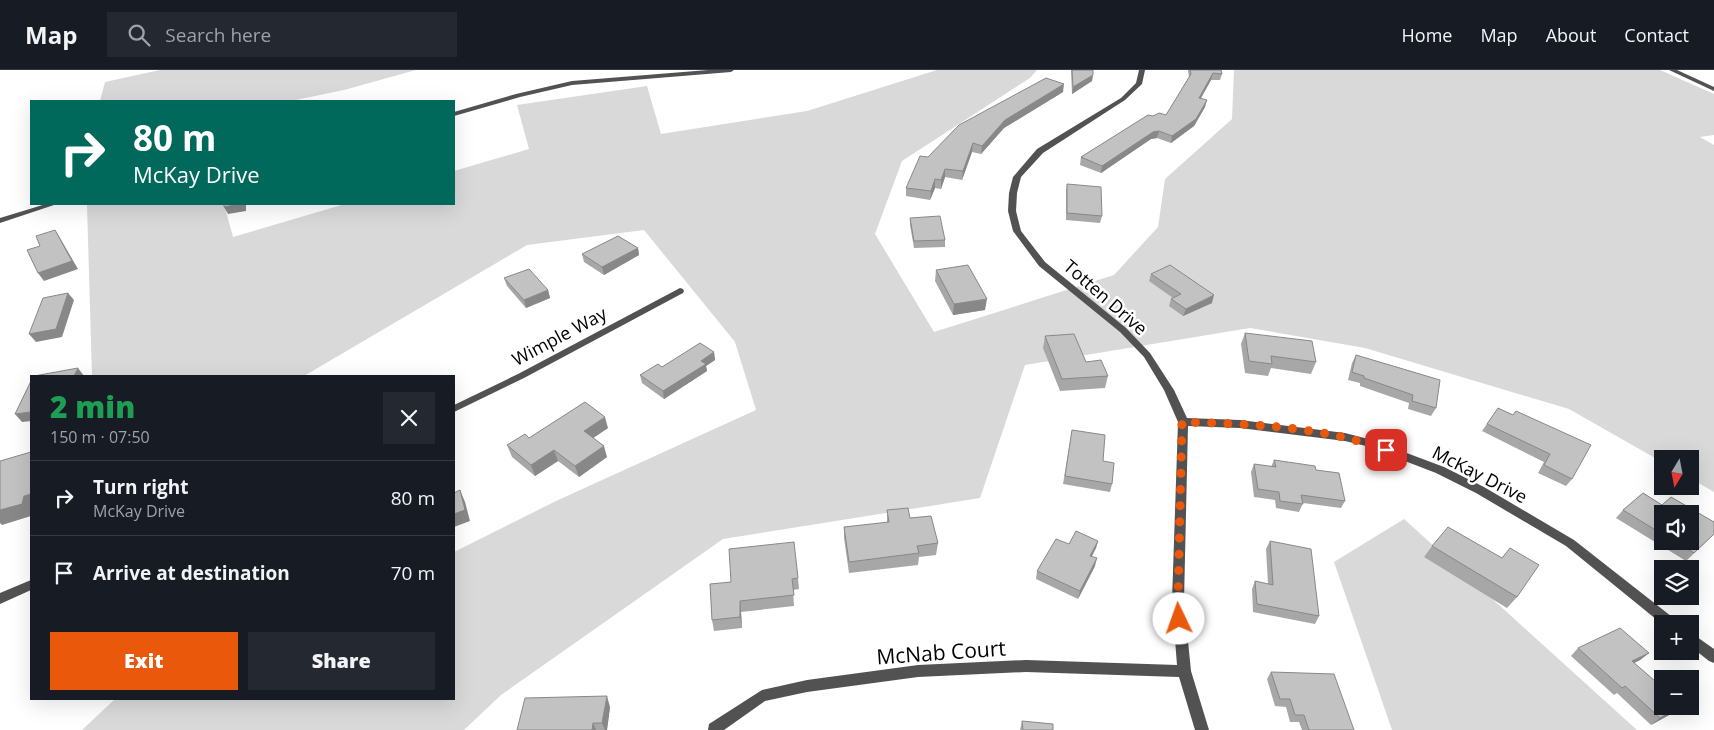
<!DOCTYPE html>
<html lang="en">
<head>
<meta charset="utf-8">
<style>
	body { margin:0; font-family:"Open Sans",sans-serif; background:#242831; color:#f1f3f6; height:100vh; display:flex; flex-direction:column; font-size:19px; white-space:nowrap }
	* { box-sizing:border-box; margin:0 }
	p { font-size:16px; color:#9ea1a6 }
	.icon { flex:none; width:28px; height:28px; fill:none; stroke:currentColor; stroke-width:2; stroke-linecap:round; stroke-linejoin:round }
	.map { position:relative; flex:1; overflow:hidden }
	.drawer { position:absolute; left:30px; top:305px; width:425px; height:325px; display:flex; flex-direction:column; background:#171b24; border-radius:0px; box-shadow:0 5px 20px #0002 }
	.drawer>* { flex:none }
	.guide { position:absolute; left:30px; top:30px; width:425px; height:105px; border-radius:0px; box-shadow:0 5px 20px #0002; background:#00695c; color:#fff; overflow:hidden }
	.needle { width:32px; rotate:190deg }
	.tools { position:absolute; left:1654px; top:380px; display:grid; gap:10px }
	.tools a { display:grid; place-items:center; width:45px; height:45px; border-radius:0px; background:#171b24; box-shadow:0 5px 20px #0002; font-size:25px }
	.pin { position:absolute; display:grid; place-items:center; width:42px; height:42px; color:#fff; margin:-21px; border-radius:10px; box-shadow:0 2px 8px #0006 }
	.me { position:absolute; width:55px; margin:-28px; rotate:357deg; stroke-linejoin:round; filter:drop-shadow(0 0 4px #0008) }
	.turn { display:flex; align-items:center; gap:18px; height:105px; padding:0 20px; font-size:22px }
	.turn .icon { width:65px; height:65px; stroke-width:2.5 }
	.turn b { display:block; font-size:35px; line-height:42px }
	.round { display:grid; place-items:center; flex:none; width:52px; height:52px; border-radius:0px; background:#242831 }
	.summary { display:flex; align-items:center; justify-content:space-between; height:85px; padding:0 20px }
	h1 { font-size:30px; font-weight:800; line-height:38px; color:#1e9e55 }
	.action { display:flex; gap:10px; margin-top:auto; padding:10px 20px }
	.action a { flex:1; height:58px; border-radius:0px; background:#ea580c; color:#fff; font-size:20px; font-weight:800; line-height:58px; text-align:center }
	.action a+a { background:#242831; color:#f1f3f6 }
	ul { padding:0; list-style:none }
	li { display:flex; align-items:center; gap:15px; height:75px; padding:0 20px; border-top:1px solid #363941 }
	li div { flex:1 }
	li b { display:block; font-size:19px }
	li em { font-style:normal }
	header { display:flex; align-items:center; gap:30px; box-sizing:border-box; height:70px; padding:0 25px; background:#171b24; border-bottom:1px solid #363941 }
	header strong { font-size:24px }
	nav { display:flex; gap:28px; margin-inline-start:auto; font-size:18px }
	.search { width:350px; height:45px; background:#242831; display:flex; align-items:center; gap:12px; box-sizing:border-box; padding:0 18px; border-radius:0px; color:#9ea1a6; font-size:19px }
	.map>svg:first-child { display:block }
</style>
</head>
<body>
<header>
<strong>Map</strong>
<div class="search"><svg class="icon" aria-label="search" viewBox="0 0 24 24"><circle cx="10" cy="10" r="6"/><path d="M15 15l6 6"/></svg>Search here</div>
<nav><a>Home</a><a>Map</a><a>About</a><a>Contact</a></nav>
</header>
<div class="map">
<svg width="1714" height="660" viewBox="0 0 1714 660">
	<rect width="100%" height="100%" fill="#fff"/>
	<g fill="#d9d9d9">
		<polygon points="160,0 416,0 344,20 291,31 100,31 105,12"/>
		<polygon points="937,0 1037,0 1030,8 902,91 875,164 934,262 1114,205 1158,157 1165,109 1232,49 1234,0 1660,0 1714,24 1714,65 1700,67 1714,75 1714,422 1690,408 1690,389 1662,389 1662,392 1569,339 1365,278 1250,258 1025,295 980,428 723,469 501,625 464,660 82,660 115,629 454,629 454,482 556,431 756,340 735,272 644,160 527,175 304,306 92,306 87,135 224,134 233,167 345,134 454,134 454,101 529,79 517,35 647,16 661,64 807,41"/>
		<polygon points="1404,449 1637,660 1392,660 1334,492"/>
	</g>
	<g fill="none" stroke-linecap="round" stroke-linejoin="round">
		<g fill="#525252" fill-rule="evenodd">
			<polygon points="708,0 734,0 731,2 572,15 520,27 454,46 454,42 516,24 572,11"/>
			<polygon points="1139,0 1145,0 1142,14 1125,30 1043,83 1021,107 1017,123 1016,141 1021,161 1045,192 1126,258 1150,283 1174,320 1187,348 1240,350 1345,363 1372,370 1444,397 1484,417 1574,470 1676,550 1678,554 1662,554 1566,476 1476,423 1436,403 1366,376 1345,371 1240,358 1188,356 1184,531 1191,601 1209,660 1195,660 1179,607 1026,602 918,607 807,622 765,631 724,660 708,660 709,654 762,620 807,610 918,595 1026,590 1177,595 1172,531 1178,352 1164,320 1144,287 1120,262 1039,196 1013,161 1008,141 1009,123 1013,107 1037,79 1121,28 1136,13"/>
			<polygon points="1669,0 1677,0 1714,17 1714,21"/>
			<polygon points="46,134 57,134 0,153 0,148"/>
			<polygon points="680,218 683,219 684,221 683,223 524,308 454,342 454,335 518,304"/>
			<polygon points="31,510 31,520 0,534 0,523"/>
			<polygon points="1690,562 1714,579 1714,593 1709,591 1690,576"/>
		</g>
	</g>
	<g fill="#a7a7a7" fill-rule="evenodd">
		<polygon points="1071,0 1093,0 1092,11 1072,24"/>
		<polygon points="1188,0 1221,0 1222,4 1220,10 1211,10 1201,28 1205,37 1194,56 1171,73 1157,68 1151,69 1101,103 1080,95 1081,87 1153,46 1166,45 1189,8"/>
		<polygon points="1063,22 1004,58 981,84 972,82 962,110 945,107 941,119 935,118 930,130 906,126 906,118 928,87"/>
		<polygon points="1067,114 1102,146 1100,153 1066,150 1066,121"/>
		<polygon points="910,148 945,170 945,177 914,178 910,155"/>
		<polygon points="638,178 639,185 604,205 584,192 582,184"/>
		<polygon points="936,200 985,240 953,245 935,211"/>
		<polygon points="1151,204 1212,233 1183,246 1169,236 1171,229 1173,228 1149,211"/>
		<polygon points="504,208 548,220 550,228 526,238 507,216"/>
		<polygon points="1245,263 1316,292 1311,304 1271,298 1268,306 1245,303 1241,274"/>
		<polygon points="1045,266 1108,306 1105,318 1060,321 1043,278"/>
		<polygon points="714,282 715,290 706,296 707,301 664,329 642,313 640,305 662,297"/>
		<polygon points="1356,285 1436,338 1431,346 1408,339 1409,333 1360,316 1360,313 1348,310 1352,293"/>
		<polygon points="1498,338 1513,345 1516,341 1572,409 1566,416 1538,403 1544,392 1482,361"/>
		<polygon points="608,358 593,368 607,387 579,407 558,391 535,406 512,387 507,375 529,368"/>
		<polygon points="1072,360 1103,391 1112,414 1110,422 1063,414"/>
		<polygon points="1274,390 1316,400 1345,431 1341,438 1303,433 1299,442 1276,438 1275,430 1254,427 1251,402 1254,394 1271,397"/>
		<path d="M1643 423 1662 435 1671 427 1714 452V464L1686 491 1616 448 1623 440ZM1662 444H1690V471H1662Z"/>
		<polygon points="887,440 910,448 938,473 936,485 919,487 918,495 849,503 844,468 844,457 887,453"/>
		<polygon points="1098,471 1096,478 1092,486 1095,496 1078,529 1036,509 1037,501 1069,474"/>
		<polygon points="1270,471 1319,546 1315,554 1253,542 1252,519 1255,511 1268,514 1266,479"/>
		<polygon points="1432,476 1502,488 1510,478 1517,527 1507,538 1424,487"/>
		<polygon points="798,508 799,519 793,520 794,536 741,542 742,558 714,561 712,550 710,514"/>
		<polygon points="1578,578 1649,583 1640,590 1634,593 1680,639 1651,655 1617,623 1614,625 1571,586"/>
		<polygon points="1271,602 1354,660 1302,660 1299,652 1290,652 1286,637 1275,636 1267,609"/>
		<polygon points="610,637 607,660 517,660"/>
		<polygon points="1022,651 1053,660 1020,660"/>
	</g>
	<g fill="#888">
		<polygon points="1213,3 1211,10 1197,35 1199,28"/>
		<polygon points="1093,5 1092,11 1072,24 1073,17"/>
		<polygon points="1064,14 1063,22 1004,58 981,84 982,76 1005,50"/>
		<polygon points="1207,30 1205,37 1194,56 1171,73 1172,66"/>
		<polygon points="1159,61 1157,68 1151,69 1101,103 1102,96 1153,62"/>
		<polygon points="973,73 972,82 962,110 963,101"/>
		<polygon points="945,99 945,107 941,119 941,110"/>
		<polygon points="935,109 935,118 930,130 931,121"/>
		<polygon points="240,134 246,134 246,141 228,144 224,137"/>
		<polygon points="55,160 60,168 78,199 44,211 38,203"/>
		<polygon points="638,178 639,185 604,205 602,197"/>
		<polygon points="548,220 550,228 526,238 524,230"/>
		<polygon points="68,223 74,230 62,267 36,272 29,264"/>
		<polygon points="1214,225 1212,233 1183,246 1186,239"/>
		<polygon points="987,229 985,240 953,245 954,234"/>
		<polygon points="714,282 715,290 706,296 707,301 664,329 663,321 701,291"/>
		<polygon points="78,298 84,306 74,306"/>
		<polygon points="31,342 31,351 22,352 15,344"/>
		<polygon points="605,347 608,358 587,372 584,361"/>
		<polygon points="604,376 607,387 579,407 575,396"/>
		<polygon points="554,380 558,391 535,406 531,395"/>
		<polygon points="460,420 465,432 470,451 454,457 454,444"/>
		<polygon points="31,424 31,446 2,455 0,453 0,440 24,426"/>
		<polygon points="1098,471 1096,478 1088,493 1090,486"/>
		<polygon points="1097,488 1095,496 1078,529 1080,521"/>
		<polygon points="740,531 741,542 742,558 740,547"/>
		<polygon points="1649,583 1640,590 1624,598 1632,591"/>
		<polygon points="607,626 610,637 607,660 605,660 602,653"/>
		<polygon points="1681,636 1684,636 1680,639 1651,655 1660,648"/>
		<polygon points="593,653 596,660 592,660"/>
	</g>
	<g fill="#c2c2c2" stroke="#888">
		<polygon points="1072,0 1093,0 1093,5 1073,17"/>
		<polygon points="1190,0 1221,0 1222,4 1213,3 1199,28 1207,30 1196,49 1172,66 1159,61 1153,62 1102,96 1081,87 1148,45 1153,46 1159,43 1166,45 1191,4"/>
		<polygon points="1046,8 1064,14 1005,50 982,76 973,73 963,101 945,99 941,110 935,109 931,121 906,118 920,86 928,87 959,55"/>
		<polygon points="1067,114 1101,117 1102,146 1067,143"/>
		<polygon points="224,134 240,134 224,137"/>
		<polygon points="940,146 945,170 914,171 910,148"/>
		<polygon points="55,160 72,191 38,203 27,180 40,176 36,166"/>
		<polygon points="618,166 638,178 602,197 582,184"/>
		<polygon points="968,195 987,229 954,234 936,200"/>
		<polygon points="1170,195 1214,225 1186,239 1171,229 1181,224 1151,204"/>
		<polygon points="529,199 548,220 524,230 504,208"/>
		<polygon points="68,223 56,259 29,264 43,228"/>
		<polygon points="1245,263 1312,271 1316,292 1271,286 1272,294 1249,291"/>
		<polygon points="1074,264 1086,292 1101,290 1108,306 1062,309 1045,266"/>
		<polygon points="700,273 714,282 701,291 706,294 663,321 640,305 658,294 662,297"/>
		<polygon points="1356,285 1440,310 1436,338 1412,331 1413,325 1364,308 1364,306 1352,302"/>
		<polygon points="78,298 74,306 34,306"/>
		<polygon points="31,311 31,342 15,344"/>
		<polygon points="585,332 605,347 584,361 604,376 575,396 554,380 531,395 507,375 525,364 529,368"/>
		<polygon points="1498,338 1513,345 1516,341 1591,375 1572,409 1544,395 1550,384 1487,354"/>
		<polygon points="1072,360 1105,365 1103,391 1114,393 1112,414 1065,406"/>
		<polygon points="31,382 31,424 24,426 22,434 0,440 0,391"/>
		<polygon points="1274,390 1315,396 1316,400 1339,403 1345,431 1301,425 1303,434 1280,431 1279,422 1258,419 1254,394 1276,397"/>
		<polygon points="460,420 465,440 454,444 454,423"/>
		<polygon points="1643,423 1662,435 1671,427 1714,452 1714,464 1694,483 1674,471 1690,471 1690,444 1662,444 1662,464 1623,440"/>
		<polygon points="908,438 910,448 931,446 938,473 917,476 919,483 849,492 844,457 889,452 887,440"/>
		<polygon points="1448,457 1502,488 1510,478 1539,495 1517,527 1432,476"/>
		<polygon points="1076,461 1098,471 1090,486 1097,488 1080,521 1037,501 1056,469 1069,474"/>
		<polygon points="1270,471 1311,479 1319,546 1257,534 1255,511 1273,515"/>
		<polygon points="794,472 798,508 792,509 794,525 740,531 740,547 712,550 710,514 731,512 729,479"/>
		<polygon points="1620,558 1649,583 1632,591 1662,617 1662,636 1681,636 1660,648 1625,616 1622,618 1578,578"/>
		<polygon points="1271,602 1334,604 1354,660 1309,660 1304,645 1295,645 1290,629 1280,629"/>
		<polygon points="607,626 602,653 593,653 592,660 517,660 525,628"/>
		<polygon points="1022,651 1053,654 1053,660 1023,660"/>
	</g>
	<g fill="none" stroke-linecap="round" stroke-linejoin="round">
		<path stroke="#ea580c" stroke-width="9" stroke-dasharray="0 16.2" d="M1179 549 1178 531 1182 352C1250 354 1322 356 1386 380"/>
	</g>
	<g text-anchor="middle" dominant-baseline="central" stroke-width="5" stroke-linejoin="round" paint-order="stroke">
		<g font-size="18" fill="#000" stroke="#fff">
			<text transform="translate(1106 227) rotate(41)">Totten Drive</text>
			<text transform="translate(559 266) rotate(-28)">Wimple Way</text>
			<text transform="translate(1480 404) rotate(27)">McKay Drive</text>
		</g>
		<g font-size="21" fill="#000" stroke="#fff">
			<text transform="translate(941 582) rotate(-4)">McNab Court</text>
		</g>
	</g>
</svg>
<div class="tools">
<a><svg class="needle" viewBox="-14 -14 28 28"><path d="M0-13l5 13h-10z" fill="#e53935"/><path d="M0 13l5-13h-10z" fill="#9ea1a6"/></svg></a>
<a><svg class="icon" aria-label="sound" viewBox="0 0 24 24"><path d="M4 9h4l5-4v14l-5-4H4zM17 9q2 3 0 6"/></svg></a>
<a><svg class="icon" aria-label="layers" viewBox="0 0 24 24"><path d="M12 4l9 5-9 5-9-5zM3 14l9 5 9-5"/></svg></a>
<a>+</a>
<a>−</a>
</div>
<div class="pin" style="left:1386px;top:380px;background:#d93025"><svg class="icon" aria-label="arrive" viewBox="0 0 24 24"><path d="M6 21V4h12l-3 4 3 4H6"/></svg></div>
<svg class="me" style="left:1179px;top:549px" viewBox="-20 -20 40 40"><circle r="19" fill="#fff"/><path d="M0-13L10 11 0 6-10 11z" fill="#ea580c"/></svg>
<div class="guide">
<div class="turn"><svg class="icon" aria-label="right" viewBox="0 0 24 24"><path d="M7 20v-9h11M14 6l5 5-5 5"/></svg><div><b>80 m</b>McKay Drive</div></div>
</div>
<section class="drawer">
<div class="summary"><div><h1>2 min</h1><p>150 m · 07:50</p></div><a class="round"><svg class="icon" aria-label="close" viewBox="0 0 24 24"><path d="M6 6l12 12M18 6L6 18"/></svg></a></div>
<ul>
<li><svg class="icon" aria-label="right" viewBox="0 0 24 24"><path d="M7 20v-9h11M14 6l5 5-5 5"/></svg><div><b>Turn right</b><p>McKay Drive</p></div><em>80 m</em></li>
<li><svg class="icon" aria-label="arrive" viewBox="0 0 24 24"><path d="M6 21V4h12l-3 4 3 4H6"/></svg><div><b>Arrive at destination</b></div><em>70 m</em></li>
</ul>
<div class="action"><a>Exit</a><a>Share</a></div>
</section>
</div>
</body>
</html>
